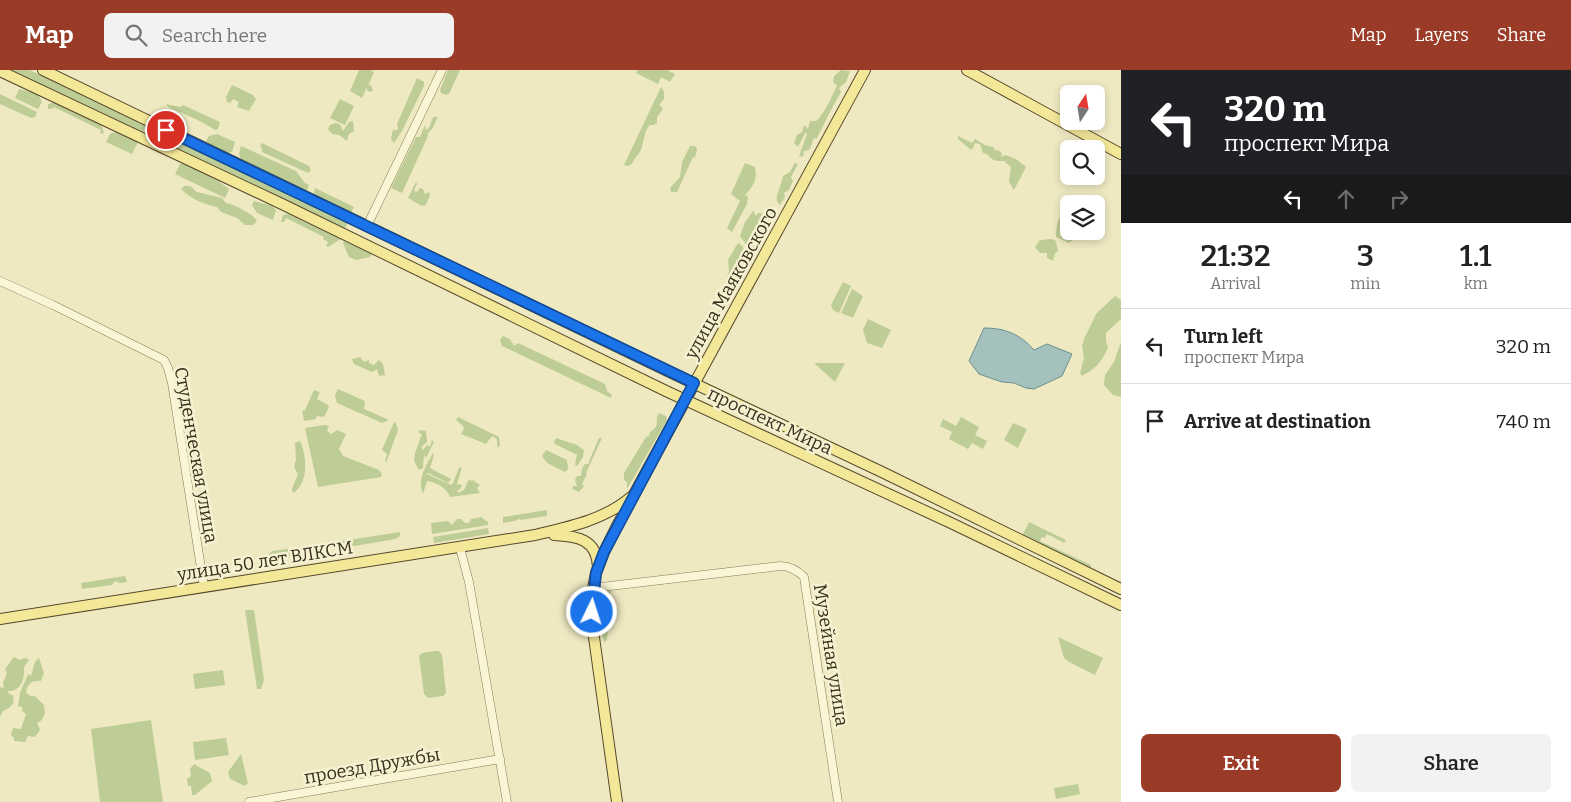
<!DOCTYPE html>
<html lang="en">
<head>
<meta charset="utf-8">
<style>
	body { margin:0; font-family:Bitter,serif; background:#f2f2f2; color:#222; height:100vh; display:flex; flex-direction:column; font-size:19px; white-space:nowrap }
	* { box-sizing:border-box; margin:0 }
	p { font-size:16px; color:#767676 }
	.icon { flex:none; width:28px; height:28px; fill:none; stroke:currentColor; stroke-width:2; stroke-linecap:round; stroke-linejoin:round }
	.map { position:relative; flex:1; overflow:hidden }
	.side { display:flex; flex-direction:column; background:#fff; width:450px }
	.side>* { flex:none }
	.guide { background:#202124; color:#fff; overflow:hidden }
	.needle { width:32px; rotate:12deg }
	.controls { position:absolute; left:1060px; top:15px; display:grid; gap:10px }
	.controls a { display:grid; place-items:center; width:45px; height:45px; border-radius:8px; background:#fff; box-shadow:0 2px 8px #0003; font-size:25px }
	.pin { position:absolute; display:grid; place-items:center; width:42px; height:42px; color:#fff; margin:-21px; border:2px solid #fff; border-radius:50%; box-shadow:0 1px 5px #0007 }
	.me { position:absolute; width:55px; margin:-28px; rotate:4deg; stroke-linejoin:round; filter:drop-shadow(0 0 4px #0008) }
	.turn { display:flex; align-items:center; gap:18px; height:105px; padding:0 20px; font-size:22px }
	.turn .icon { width:65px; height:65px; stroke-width:2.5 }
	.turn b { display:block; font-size:35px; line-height:42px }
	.lanes { display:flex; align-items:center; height:48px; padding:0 20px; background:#0003; justify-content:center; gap:25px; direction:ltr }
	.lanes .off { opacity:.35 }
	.eta { display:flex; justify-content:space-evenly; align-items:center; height:85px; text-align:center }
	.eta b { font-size:30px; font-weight:600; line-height:35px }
	.button { display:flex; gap:10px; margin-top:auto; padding:10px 20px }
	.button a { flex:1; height:58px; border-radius:8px; background:#993b27; color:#fff; font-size:20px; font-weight:600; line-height:58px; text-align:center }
	.button a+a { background:#f2f2f2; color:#222 }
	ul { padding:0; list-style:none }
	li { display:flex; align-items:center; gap:15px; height:75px; padding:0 20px; border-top:1px solid #e0e0e0 }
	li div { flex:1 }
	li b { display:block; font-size:19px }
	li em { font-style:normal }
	header { display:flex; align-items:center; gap:30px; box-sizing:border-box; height:70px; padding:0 25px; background:#993b27; color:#fff }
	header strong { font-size:24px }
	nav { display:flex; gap:28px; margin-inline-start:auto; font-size:18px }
	.search { width:350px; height:45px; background:#f2f2f2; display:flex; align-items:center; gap:12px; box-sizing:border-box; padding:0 18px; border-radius:8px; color:#767676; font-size:19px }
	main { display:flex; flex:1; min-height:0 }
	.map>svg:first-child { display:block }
</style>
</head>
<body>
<header>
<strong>Map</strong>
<div class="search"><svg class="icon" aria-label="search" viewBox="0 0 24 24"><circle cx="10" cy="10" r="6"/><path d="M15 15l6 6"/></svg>Search here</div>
<nav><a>Map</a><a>Layers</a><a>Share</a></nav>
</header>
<main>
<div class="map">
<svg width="1121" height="732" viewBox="0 0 1121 732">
	<rect width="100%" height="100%" fill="#efe9c2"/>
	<g fill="#bdcd95">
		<polygon points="10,0 30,0 146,56 142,63"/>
		<polygon points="359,0 371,0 374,2 368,16 371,15 373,21 370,22 367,20 367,17 362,28 350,21"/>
		<polygon points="448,0 460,0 449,24 446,25 441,23 440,20"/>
		<polygon points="638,0 667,0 675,4 670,12 661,7 658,14 636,3"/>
		<path d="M841 0 850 1 846 12 839 18 841 22C832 37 825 52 817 68L813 69 812 74 809 80 804 81 803 87 799 86 807 64 805 63 798 77 794 73 797 65 802 62 804 55 808 59 810 51H816C824 45 832 26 837 16L833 12 834 6Z"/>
		<polygon points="417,8 424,12 424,16 402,61 394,73 391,69 393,59 395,61 398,59 397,54"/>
		<polygon points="232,15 253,25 256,29 249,41 237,37 239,32 233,29 230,33 227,32 226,27"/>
		<path d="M661 17 664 22V29L659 35 661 36 663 39 657 47V53L653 55H650C644 60 644 72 641 80 638 86 634 88 632 94L628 96 624 95Z"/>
		<polygon points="19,19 38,24 42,32 38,39 15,28"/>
		<polygon points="0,24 37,42 35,47 31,48 0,34"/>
		<polygon points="340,29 354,36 345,55 330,48"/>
		<polygon points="56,32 101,54 104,63 100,64 101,60 54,37 52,39 48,39 48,34"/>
		<path d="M166 34 180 37 183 35 220 52 218 59 215 60C201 50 184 44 168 37Z"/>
		<polygon points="433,47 438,47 432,59 428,63 428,66 402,123 391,118 416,67 420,67 425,55 426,60 429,58"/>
		<polygon points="353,51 354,61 349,64 347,71 339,65 332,64 328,59 330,55 335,53 340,54 343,61 349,52"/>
		<polygon points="149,57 348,153 344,160 146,65"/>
		<polygon points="115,62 138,72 132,84 106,72 110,64"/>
		<polygon points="217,64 235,72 232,82 227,83 218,80 206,71 209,66"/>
		<path d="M958 66 972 73 975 69 985 75 993 77 995 80 1000 81 1002 84 1001 87 1005 85 1016 89 1026 97 1014 120 1009 112 1011 97 1004 91C996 91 992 91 987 84L983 83 980 74 975 73 973 78 971 80 958 69Z"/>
		<polygon points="262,73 309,96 311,100 308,103 262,82 262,78 260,76"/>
		<polygon points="241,76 296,101 305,113 309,115 307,120 304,121 242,91 239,84"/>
		<polygon points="690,76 695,76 697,79 695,88 693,87 677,122 671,122 670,118 680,107 682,92"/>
		<path d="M745 93 755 97C758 110 753 116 745 125L748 127 747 134 732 162 727 158 740 131 731 124Z"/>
		<path d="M795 93 798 94 791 107 793 111 789 120 784 123 785 127 780 135 777 132C775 124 782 115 783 106L790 102Z"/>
		<polygon points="180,94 184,94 213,107 229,119 225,128 175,104"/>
		<polygon points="416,112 417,114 414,121 417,122 420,118 423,119 425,124 429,122 430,125 426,135 422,136 408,128"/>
		<path d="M184 116H190L197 122 222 128 226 133C233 134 254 144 257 151L253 155H245L237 148 221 142 217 137C205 135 189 128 181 119Z"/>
		<polygon points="315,118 354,137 351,143 315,126 314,122"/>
		<polygon points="254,131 272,136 276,140 273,150 257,143 252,135"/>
		<polygon points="771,136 774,148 754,184 752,183 740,166 745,152 753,141 756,146 758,143 767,144 768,138"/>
		<path d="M1066 141 1069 142V161H1076L1074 169 1069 173 1056 167C1056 158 1057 146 1066 141Z"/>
		<polygon points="288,144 341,169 328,177 326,176 328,172 323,169 324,167 286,148 284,152 281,152 283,145"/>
		<path d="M1051 169 1055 170C1056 172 1058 178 1058 181L1055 183 1053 191 1047 188V183H1040L1035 177 1040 170Z"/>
		<polygon points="344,171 372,184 370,187 356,190 349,187 343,173"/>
		<path d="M739 173 743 177 746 184 734 204 730 208H727L729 201 728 189C733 184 734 177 739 173Z"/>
		<polygon points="843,212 851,216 839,243 833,240 831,235"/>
		<polygon points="852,219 863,226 853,248 841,243"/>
		<path d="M1115 226 1121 230V249L1106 263V271L1108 278C1101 292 1097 298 1082 306L1080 303 1084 288 1082 276 1084 269 1096 244Z"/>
		<polygon points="721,240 722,244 705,277 702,278 698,275 716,243"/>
		<polygon points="868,249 891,260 882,278 867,273 863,260"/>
		<polygon points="503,266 510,269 514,276 518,273 605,314 607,321 612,325 611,328 502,276 500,270"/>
		<polygon points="1121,272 1121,327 1113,325 1104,315 1105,305 1114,292"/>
		<polygon points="360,287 364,292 369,290 369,293 374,295 379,290 383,294 385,305 379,306 377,299 372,302 354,294 352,289"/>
		<polygon points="814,293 845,293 835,312"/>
		<polygon points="338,319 365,331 364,339 389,350 382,353 337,333 335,325"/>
		<polygon points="314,320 320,322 317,329 327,334 329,337 324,347 317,346 316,349 304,351 302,341 305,340"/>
		<path d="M659 343 666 346 667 350 627 419V412L624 410V403L646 367 649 366 650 362C657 358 657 355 657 347Z"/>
		<polygon points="458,347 499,367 500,375 498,378 497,375 497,369 492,366 486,374 461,364 464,359 463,356 456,350"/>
		<polygon points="961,347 979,357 975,365 987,371 983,379 972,373 968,379 949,369 952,362 940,356 943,349 956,356"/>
		<polygon points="394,352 396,353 398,360 386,393 385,391 387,384 382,380"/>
		<polygon points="1013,353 1027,359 1018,378 1004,370"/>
		<polygon points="324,355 329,356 327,361 331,364 337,360 346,364 339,379 343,386 379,400 382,404 381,407 318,417 305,358"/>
		<polygon points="419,360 426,361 427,372 421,377 423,380 427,375 430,377 432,370 434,372 426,388 424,385 423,398 419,400 414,391 415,383 422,364 419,363"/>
		<polygon points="556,368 577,375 584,380 583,387 577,396 575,395 577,384 575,384 555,374 554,371"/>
		<polygon points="599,368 602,368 586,403 587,404 582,414 584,416 579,422 572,419 573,416 577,416 575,410 577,406 581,406 582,399 585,394 588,394"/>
		<path d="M300 371C307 385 309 414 293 423L292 419 298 404 294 397 296 390 295 373Z"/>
		<polygon points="546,380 567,390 568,399 565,402 547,393 542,386"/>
		<path d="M433 383 434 385 430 398 451 409 448 413 428 403 427 404 451 415 453 413 459 398 462 397 457 414 462 415 461 418 457 421 458 423 464 420 469 409 471 411 474 410 475 412 480 415 477 418 480 423 450 427C447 418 436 412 427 411L423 424C417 409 426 396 433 383Z"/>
		<polygon points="547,440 547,446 521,450 519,449 515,451 503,453 503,447"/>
		<polygon points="481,447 488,452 488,455 432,464 431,453 448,451 452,455 457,449 461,449 465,453 469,453 471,449"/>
		<polygon points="1029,452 1066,470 1064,473 1047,464 1045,468 1042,467 1040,471 1091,495 1091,497 1089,499 1022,466"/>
		<polygon points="488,458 489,464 434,473 433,467"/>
		<polygon points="400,462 400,466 396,469 336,479 335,476 336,472"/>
		<polygon points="323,474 328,475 326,480 270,489 268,485 272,481"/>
		<polygon points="125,506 127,512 120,513 115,511 112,515 82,519 81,513"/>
		<path d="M611 520 607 570 604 572C601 557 593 534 603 521Z"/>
		<polygon points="245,540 254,540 264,610 261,619 257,619"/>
		<polygon points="1058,567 1103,588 1095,605 1069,592 1064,588"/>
		<polygon points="436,581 439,581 442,585 446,623 443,626 428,628 424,624 419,586 422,583"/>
		<path d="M14 587 19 590 25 588 29 590 24 597C25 608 21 622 8 621L9 624 13 625C15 635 11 637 3 641L0 647V617L4 618 3 613 7 603 5 599Z"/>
		<path d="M39 588 44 603 41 611C32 610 27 614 26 623L31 626H35L44 635 45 643 42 650 37 653 40 660 35 667 28 666 25 672 14 671V668L11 665 13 658 21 659 26 644 22 641V637L18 636 20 623 28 604 31 606 35 592Z"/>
		<polygon points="223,600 225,615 195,619 193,604"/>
		<polygon points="151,650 163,732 100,732 91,659"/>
		<polygon points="226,668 229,685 195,690 193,672"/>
		<polygon points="241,684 248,713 245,716 230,709 228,702"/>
		<polygon points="194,694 210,703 212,711 195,725 192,725 191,716 188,716 187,709 191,706 190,699"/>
		<polygon points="1078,714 1080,724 1056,729 1054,718"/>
	</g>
	<path fill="#a4c1be" stroke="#6b908d" d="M984 258C1005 258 1020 264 1034 280L1047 274 1072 284 1062 306 1034 319 1026 318 1014 313 1002 312 979 304 969 291Z"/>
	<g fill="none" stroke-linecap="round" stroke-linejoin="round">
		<g stroke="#897b59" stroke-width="9">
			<g id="minor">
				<polyline points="367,156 442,0"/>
				<polyline points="0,211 53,235 164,290 168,298 172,313 204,517"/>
				<polyline points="460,478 469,512 507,732"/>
				<path d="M593 518 780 496C790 496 797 500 804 507L838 732"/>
				<polyline points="249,732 500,689"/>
			</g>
		</g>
		<g stroke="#56482d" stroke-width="12">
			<g id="major">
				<polyline points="43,0 674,304 882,402 1121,519"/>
				<polyline points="967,0 1121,84"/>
				<polyline points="0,1 284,135 666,321 951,453 1121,535"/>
				<path d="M554 465C577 466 597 469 598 497"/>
				<path d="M0 549 535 465C569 457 604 450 631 427"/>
				<polyline points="617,732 592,553 593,518 596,503 604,482 619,452 865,0"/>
			</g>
		</g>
		<use href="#minor" stroke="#f9f5d5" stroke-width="8"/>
		<use href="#major" stroke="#f3e798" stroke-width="10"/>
	</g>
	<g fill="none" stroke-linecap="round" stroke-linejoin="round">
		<g stroke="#114b97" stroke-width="12">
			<polyline id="route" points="166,60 694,313 604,482 596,503 592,542"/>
		</g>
		<use href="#route" stroke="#1a73e8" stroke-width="9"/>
	</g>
	<g text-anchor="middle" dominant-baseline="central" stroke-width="5" stroke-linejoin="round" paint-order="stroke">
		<g font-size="18" fill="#382f1d" stroke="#f6f2d1">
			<text transform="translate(731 213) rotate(-61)">улица Маяковского</text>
			<text transform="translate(770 351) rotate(25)">проспект Мира</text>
			<text transform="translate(196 385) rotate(80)">Студенческая улица</text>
			<text transform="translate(265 491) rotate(-9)">улица 50 лет ВЛКСМ</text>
			<text transform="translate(831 585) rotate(81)">Музейная улица</text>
			<text transform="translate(372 696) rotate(-10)">проезд Дружбы</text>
		</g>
	</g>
</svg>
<div class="controls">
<a><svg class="needle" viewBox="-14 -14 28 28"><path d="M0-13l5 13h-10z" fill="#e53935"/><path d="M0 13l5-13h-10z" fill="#767676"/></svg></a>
<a><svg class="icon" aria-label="search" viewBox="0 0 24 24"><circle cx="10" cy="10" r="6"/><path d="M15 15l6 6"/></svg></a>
<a><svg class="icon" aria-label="layers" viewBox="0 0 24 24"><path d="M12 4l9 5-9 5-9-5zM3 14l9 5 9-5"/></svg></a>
</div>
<div class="pin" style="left:166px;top:60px;background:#d93025"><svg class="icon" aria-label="arrive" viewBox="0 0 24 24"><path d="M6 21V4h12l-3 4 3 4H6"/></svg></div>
<svg class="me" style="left:592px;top:542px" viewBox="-20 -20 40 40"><circle r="17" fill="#1a73e8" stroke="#fff" stroke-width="3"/><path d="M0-11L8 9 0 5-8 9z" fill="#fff"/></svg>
</div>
<section class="side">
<div class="guide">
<div class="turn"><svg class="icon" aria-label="left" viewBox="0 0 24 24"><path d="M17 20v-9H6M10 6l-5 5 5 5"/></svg><div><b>320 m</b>проспект Мира</div></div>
<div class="lanes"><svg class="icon" aria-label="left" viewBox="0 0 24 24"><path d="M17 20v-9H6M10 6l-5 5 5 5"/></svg><svg class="icon off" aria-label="ahead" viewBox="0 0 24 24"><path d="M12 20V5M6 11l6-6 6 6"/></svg><svg class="icon off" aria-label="right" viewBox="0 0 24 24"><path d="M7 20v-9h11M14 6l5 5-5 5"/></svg></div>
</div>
<div class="eta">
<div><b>21:32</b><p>Arrival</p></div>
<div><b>3</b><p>min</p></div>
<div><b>1.1</b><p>km</p></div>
</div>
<ul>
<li><svg class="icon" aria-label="left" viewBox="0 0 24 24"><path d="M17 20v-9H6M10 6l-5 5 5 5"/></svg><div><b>Turn left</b><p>проспект Мира</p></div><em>320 m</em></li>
<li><svg class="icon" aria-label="arrive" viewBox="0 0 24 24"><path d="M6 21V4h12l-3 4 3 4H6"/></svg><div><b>Arrive at destination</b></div><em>740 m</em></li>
</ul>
<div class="button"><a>Exit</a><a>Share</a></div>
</section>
</main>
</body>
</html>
